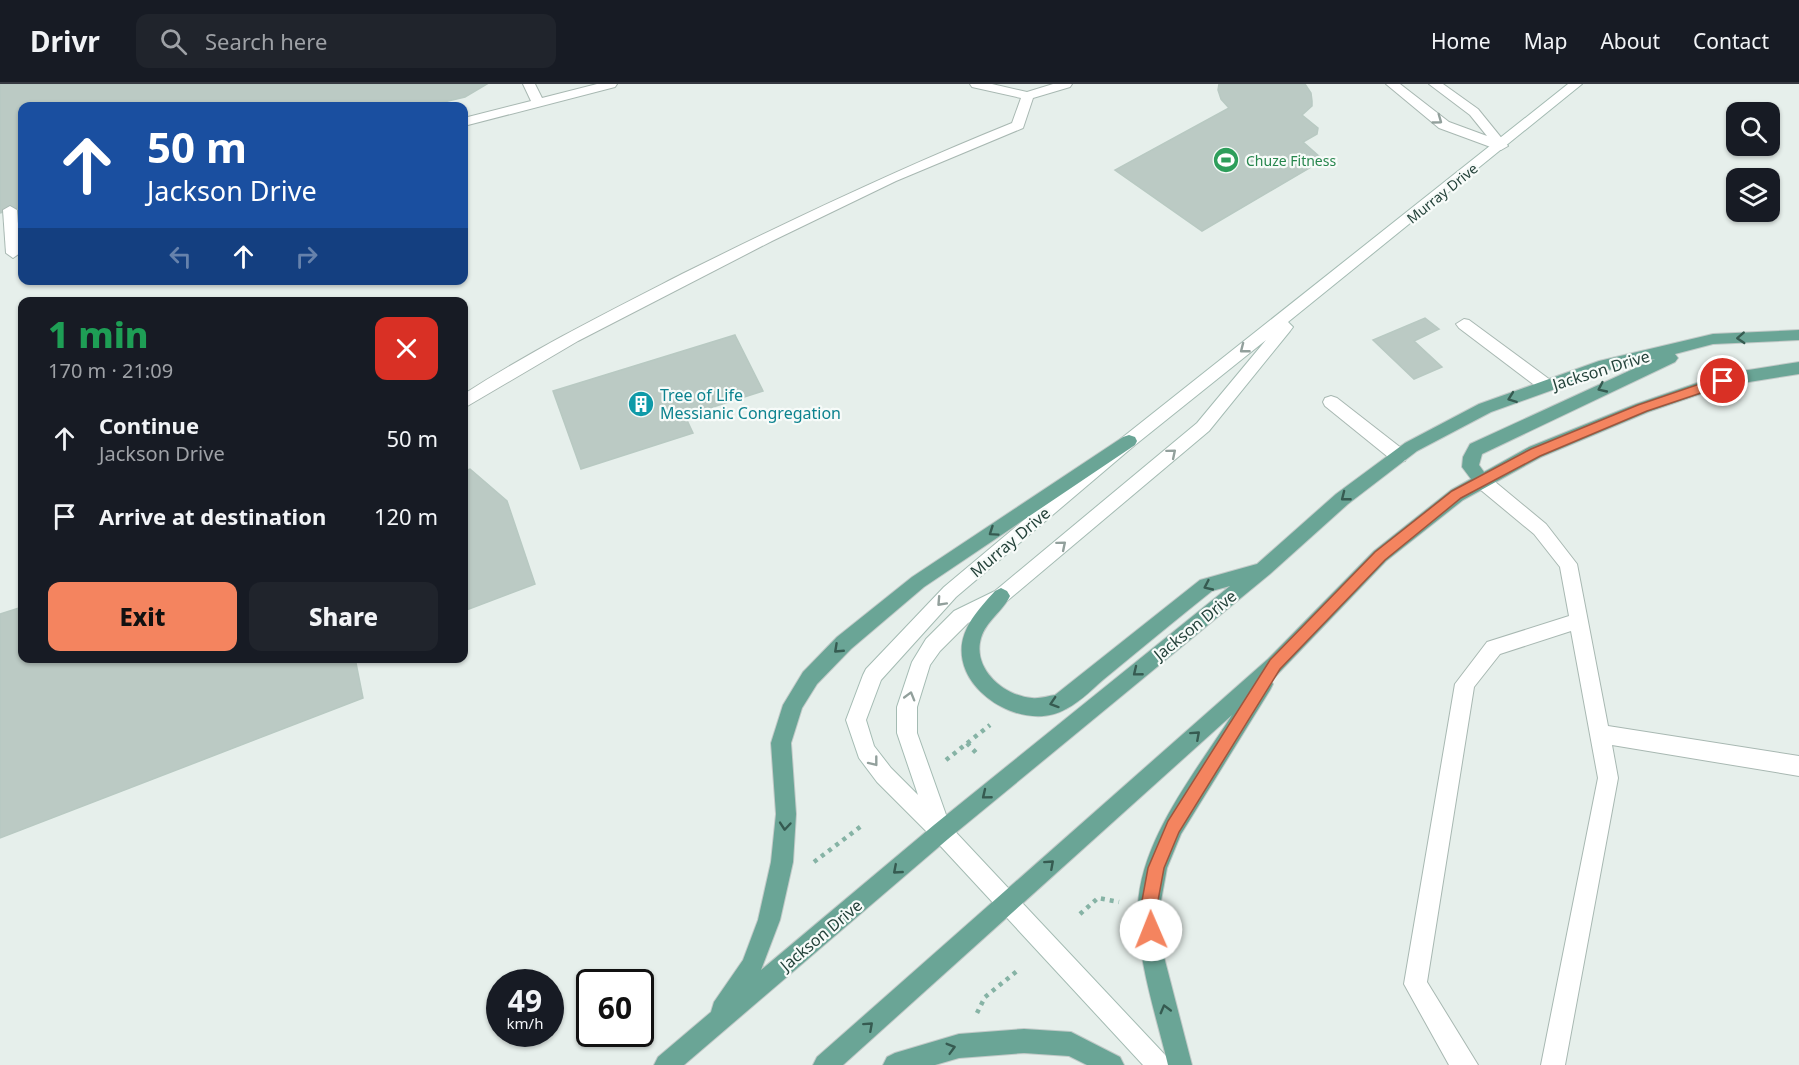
<!DOCTYPE html>
<html lang="en">
<head>
<meta charset="utf-8">
<style>
	body { margin:0; font-family:"Noto Sans",sans-serif; background:#20242c; color:#f1f3f6; height:100vh; display:flex; flex-direction:column; font-size:22px; white-space:nowrap }
	* { box-sizing:border-box; margin:0 }
	p { font-size:20px; color:#9ea1a6 }
	.icon { flex:none; width:33px; height:33px; fill:none; stroke:currentColor; stroke-width:2; stroke-linecap:round; stroke-linejoin:round }
	.map { position:relative; flex:1; overflow:hidden }
	.drawer { position:absolute; left:18px; top:213px; width:450px; height:366px; display:flex; flex-direction:column; background:#171b24; border-radius:12px; box-shadow:0 2px 4px #0004 }
	.drawer>* { flex:none }
	.hud { position:absolute; left:18px; top:18px; width:450px; height:183px; border-radius:12px; box-shadow:0 2px 4px #0004; background:#1a4fa0; color:#fff; overflow:hidden }
	.tools { position:absolute; left:1726px; top:18px; display:grid; gap:12px }
	.tools a { display:grid; place-items:center; width:54px; height:54px; border-radius:12px; background:#171b24; box-shadow:0 2px 4px #0004; font-size:30px }
	.speed { position:absolute; left:486px; top:885px; display:flex; gap:12px; font-size:30px; font-weight:700; text-align:center }
	.speed>* { display:grid; place-content:center; width:78px; height:78px; border-radius:50%; background:#171b24; box-shadow:0 2px 4px #0004; line-height:1 }
	.speed small { font-size:15px; font-weight:400 }
	.speed .limit { border:3px solid #111; border-radius:9px; background:#fff; color:#111 }
	.pin { position:absolute; display:grid; place-items:center; width:51px; height:51px; color:#fff; margin:-26px; border:3px solid #fff; border-radius:50%; box-shadow:0 2px 6px #0007 }
	.me { position:absolute; width:66px; margin:-33px; rotate:359deg; stroke-linejoin:round; filter:drop-shadow(0 0 4px #0008) }
	.turn { display:flex; align-items:center; gap:21px; height:126px; padding:0 30px; font-size:27px }
	.turn .icon { width:78px; height:78px; stroke-width:2.5 }
	.turn b { display:block; font-size:42px; line-height:51px }
	.lanes { display:flex; align-items:center; height:57px; padding:0 30px; background:#0003; justify-content:center; gap:30px; direction:ltr }
	.lanes .off { opacity:.35 }
	.round { display:grid; place-items:center; flex:none; width:63px; height:63px; border-radius:12px; background:#20242c }
	.head { display:flex; align-items:center; justify-content:space-between; height:102px; padding:0 30px }
	h1 { font-size:36px; font-weight:800; line-height:45px; color:#1e9e55 }
	.action { display:flex; gap:12px; margin-top:auto; padding:12px 30px }
	.action a { flex:1; height:69px; border-radius:12px; background:#f4845f; color:#111; font-size:24px; font-weight:800; line-height:69px; text-align:center }
	.action a+a { background:#20242c; color:#f1f3f6 }
	ul { padding:0; list-style:none }
	li { display:flex; align-items:center; gap:18px; height:78px; padding:0 30px }
	li div { flex:1 }
	li b { display:block; font-size:22px }
	li em { font-style:normal }
	header { display:flex; align-items:center; gap:36px; box-sizing:border-box; height:84px; padding:0 30px; background:#171b24; border-bottom:2px solid #363941 }
	header strong { font-size:28px }
	nav { display:flex; gap:33px; margin-inline-start:auto; font-size:21px }
	.search { width:420px; height:54px; background:#20242c; display:flex; align-items:center; gap:15px; box-sizing:border-box; padding:0 21px; border-radius:12px; color:#9ea1a6; font-size:22px }
	.map>svg:first-child { display:block }
</style>
</head>
<body>
<header>
<strong>Drivr</strong>
<div class="search"><svg class="icon" aria-label="search" viewBox="0 0 24 24"><circle cx="10" cy="10" r="6"/><path d="M15 15l6 6"/></svg>Search here</div>
<nav><a>Home</a><a>Map</a><a>About</a><a>Contact</a></nav>
</header>
<div class="map">
<svg width="1799" height="981" viewBox="0 0 1799 981">
	<rect width="100%" height="100%" fill="#e6efeb"/>
	<g fill="#bbcac4" stroke="#b8c9c2" stroke-width="1.5">
		<polygon points="0,0 487,0 465,13 427,22 22,22 22,123 0,129"/>
		<polygon points="1219,0 1305,0 1311,9 1312,17 1312,22 1302,31 1318,44 1317,50 1303,58 1321,74 1318,79 1202,147 1115,86 1229,24 1221,15 1218,6"/>
		<polygon points="1425,234 1439,245 1414,257 1442,283 1414,295 1373,256"/>
		<polygon points="735,251 763,307 685,332 693,349 581,385 553,307"/>
		<polygon points="470,385 507,417 535,500 464,527 464,387"/>
		<polygon points="22,523 22,574 355,574 363,614 0,754 0,530"/>
	</g>
	<g fill="none" stroke-linecap="round" stroke-linejoin="round">
		<g stroke="#a8b8b2" stroke-width="2">
			<g id="lane">
				<polygon points="523,0 535,0 542,14 597,0 617,0 615,3 464,42 464,34 531,17"/>
				<path d="M970 0H992L1027 8 1053 0H1072L1070 3 1033 14 1023 44 896 97 772 157 578 257 464 324V310C534 265 608 228 682 190 791 136 900 84 1012 39L1021 14 972 3Z"/>
				<polygon points="1386,0 1400,0 1449,38 1487,52 1470,31 1429,0 1443,0 1478,25 1508,62 1501,66 1496,65 1439,44"/>
				<polygon points="10,122 17,126 20,169 13,174 6,169 3,126"/>
				<polygon points="1464,235 1469,236 1553,298 1555,302 1553,306 1541,306 1459,244 1456,240"/>
				<polygon points="1331,312 1337,314 1405,367 1407,372 1405,377 1399,378 1393,377 1325,322 1323,318 1325,314"/>
				<polygon points="1482,390 1488,392 1546,440 1577,480 1608,642 1799,672 1799,692 1612,661 1618,694 1565,981 1541,981 1598,694 1571,547 1500,570 1474,603 1427,898 1478,981 1449,981 1404,900 1455,600 1487,558 1569,532 1560,483 1534,450 1476,402 1474,397 1476,392"/>
			</g>
		</g>
		<g stroke="#a4bbb3" stroke-width="2">
			<path id="secondary" d="M1568 0H1582L1288 238 1293 243 1290 247 1209 347 1007 517 968 539 940 567 930 581 917 623V649L950 742 1167 973 1171 981H1143L934 755 877 698 859 674 846 636 863 591 866 585 944 503 1123 353ZM1266 256 1197 339 995 507 954 527 926 555 912 578 897 623V649L918 711 891 684 874 662 866 636 881 596 956 513 1135 361Z"/>
		</g>
		<g stroke="#c2cac8" stroke-width="2">
			<g id="primary">
				<path d="M1799 246V256L1713 260 1675 270 1678 274 1675 278 1482 370 1479 381 1484 388 1529 363 1636 320 1723 290 1799 278V290L1724 302 1648 328 1541 373 1463 416 1386 477 1271 597 1273 600 1270 606 1181 750 1167 784 1160 822 1163 869 1192 981H1168C1156 930 1137 877 1138 823 1140 756 1197 686 1232 631L843 981H813L817 973 1268 575 1374 467 1451 406 1471 395 1462 383 1463 373 1470 360 1655 275 1608 286 1491 328 1417 367 1348 420 1270 490 948 755 684 981H654L658 973 711 928 714 918 743 876 758 836 771 778 776 730 771 659 783 621 803 588 837 553 912 493 1123 353 1129 351 1135 353 1137 357 1135 361 924 503 851 565 817 600 802 624 791 659 796 730 793 778 780 836 761 886 934 741 1230 502 1212 507C1177 535 1143 563 1109 591 1095 602 1082 617 1066 625 1032 645 981 621 966 587 952 554 974 530 995 507L1001 504 1007 507 1010 512C1003 527 986 537 981 554 972 585 1004 612 1032 614 1040 615 1048 612 1055 611L1200 496 1257 480 1336 410 1405 359 1479 320 1599 277 1713 250Z"/>
				<polygon points="1024,945 1071,948 1120,973 1124,981 1087,981 1069,972 1024,969 959,974 935,981 883,981 887,973 895,969 959,950"/>
			</g>
		</g>
		<g stroke="#86b3a5" stroke-width="4.5" stroke-dasharray="4 5" stroke-linecap="butt">
			<polyline points="967,659 978,671"/>
			<polyline points="946,676 990,641"/>
			<polyline points="814,778 864,740"/>
			<polyline points="1080,830 1098,814 1119,818"/>
			<polyline points="977,929 985,913 1017,887"/>
		</g>
		<use href="#lane" fill="#fff" fill-rule="evenodd"/>
		<use href="#secondary" fill="#fff" fill-rule="evenodd"/>
		<use href="#primary" fill="#6aa596" fill-rule="evenodd"/>
	</g>
	<defs><path id="oneway-chevron" d="M-2-3.5L2.5 0L-2 3.5" fill="none" stroke-width="1.6" stroke-linecap="round" stroke-linejoin="round" transform="scale(1.5)"/></defs>
	<g stroke="#92a09c">
		<use href="#oneway-chevron" transform="translate(1438 36) rotate(36)"/>
		<use href="#oneway-chevron" transform="translate(1244 265) rotate(142)"/>
		<use href="#oneway-chevron" transform="translate(1172 369) rotate(-40)"/>
		<use href="#oneway-chevron" transform="translate(1062 461) rotate(-40)"/>
		<use href="#oneway-chevron" transform="translate(941 518) rotate(133)"/>
		<use href="#oneway-chevron" transform="translate(910 612) rotate(-74)"/>
		<use href="#oneway-chevron" transform="translate(874 678) rotate(52)"/>
	</g>
	<g stroke="#365b51">
		<use href="#oneway-chevron" transform="translate(1741 254) rotate(177)"/>
		<use href="#oneway-chevron" transform="translate(1602 304) rotate(155)"/>
		<use href="#oneway-chevron" transform="translate(1512 314) rotate(160)"/>
		<use href="#oneway-chevron" transform="translate(1345 413) rotate(142)"/>
		<use href="#oneway-chevron" transform="translate(993 448) rotate(146)"/>
		<use href="#oneway-chevron" transform="translate(1208 502) rotate(155)"/>
		<use href="#oneway-chevron" transform="translate(838 565) rotate(137)"/>
		<use href="#oneway-chevron" transform="translate(1137 588) rotate(141)"/>
		<use href="#oneway-chevron" transform="translate(1054 619) rotate(162)"/>
		<use href="#oneway-chevron" transform="translate(1196 651) rotate(-42)"/>
		<use href="#oneway-chevron" transform="translate(986 711) rotate(141)"/>
		<use href="#oneway-chevron" transform="translate(785 742) rotate(95)"/>
		<use href="#oneway-chevron" transform="translate(1050 780) rotate(-42)"/>
		<use href="#oneway-chevron" transform="translate(897 786) rotate(139)"/>
		<use href="#oneway-chevron" transform="translate(1165 925) rotate(-105)"/>
		<use href="#oneway-chevron" transform="translate(869 942) rotate(-42)"/>
		<use href="#oneway-chevron" transform="translate(951 964) rotate(-16)"/>
	</g>
	<polygon fill="#f4845f" stroke="#9f563e" stroke-width="1.5" points="1723,292 1729,297 1728,300 1647,327 1540,372 1461,414 1385,476 1280,585 1179,748 1164,784 1157,822 1159,846 1157,852 1151,854 1145,852 1141,822 1148,784 1168,737 1270,576 1375,468 1452,407 1531,365 1638,321"/>
	<defs>
		<g id="stadium-disc" transform="scale(1.35)"><circle r="9.5" fill="#2e9e5b" stroke="#f7fbf9"/><path d="M0-5a6.5 5 0 1 0 0 10a6.5 5 0 1 0 0-10ZM-3.5-1.8h7v3.6h-7Z" fill="#fff"/></g>
		<g id="building-disc" transform="scale(1.35)"><circle r="9.5" fill="#0f9aa8" stroke="#f7fbf9"/><path d="M-4-6H4V6H1V3H-1V6H-4ZM-2.5-4.3h1.7v1.8h-1.7ZM.8-4.3h1.7v1.8H.8ZM-2.5-1h1.7V.8h-1.7ZM.8-1h1.7V.8H.8Z" fill="#fff"/></g>
	</defs>
	<g fill-rule="evenodd">
		<use href="#stadium-disc" x="1226" y="76"/>
		<use href="#building-disc" x="641" y="320"/>
	</g>
	<g text-anchor="middle" dominant-baseline="central" stroke-width="4.5" stroke-linejoin="round" paint-order="stroke">
		<g font-size="14" fill="#27864d" stroke="#f7fbf9" text-anchor="start">
			<text x="1246" y="76">Chuze Fitness</text>
		</g>
		<g font-size="14" fill="#24423a" stroke="#f7fbf9">
			<text transform="translate(1442 109) rotate(-39)">Murray Drive</text>
		</g>
		<g font-size="16" fill="#24423a" stroke="#f7fbf9">
			<text transform="translate(1601 286) rotate(-17)">Jackson Drive</text>
			<text transform="translate(1010 458) rotate(-40)">Murray Drive</text>
			<text transform="translate(1195 541) rotate(-39)">Jackson Drive</text>
			<text transform="translate(821 851) rotate(-40)">Jackson Drive</text>
		</g>
		<g font-size="16" fill="#0d838f" stroke="#f7fbf9" text-anchor="start">
			<text x="660" y="311">Tree of Life<tspan x="660" dy="18">Messianic Congregation</tspan></text>
		</g>
	</g>
</svg>
<div class="tools">
<a><svg class="icon" aria-label="search" viewBox="0 0 24 24"><circle cx="10" cy="10" r="6"/><path d="M15 15l6 6"/></svg></a>
<a><svg class="icon" aria-label="layers" viewBox="0 0 24 24"><path d="M12 4l9 5-9 5-9-5zM3 14l9 5 9-5"/></svg></a>
</div>
<div class="speed"><div>49<small>km/h</small></div><div class="limit">60</div></div>
<div class="pin" style="left:1723px;top:297px;background:#d93025"><svg class="icon" aria-label="arrive" viewBox="0 0 24 24"><path d="M6 21V4h12l-3 4 3 4H6"/></svg></div>
<svg class="me" style="left:1151px;top:846px" viewBox="-20 -20 40 40"><circle r="19" fill="#fff"/><path d="M0-13L10 11 0 6-10 11z" fill="#f4845f"/></svg>
<div class="hud">
<div class="turn"><svg class="icon" aria-label="ahead" viewBox="0 0 24 24"><path d="M12 20V5M6 11l6-6 6 6"/></svg><div><b>50 m</b>Jackson Drive</div></div>
<div class="lanes"><svg class="icon off" aria-label="left" viewBox="0 0 24 24"><path d="M17 20v-9H6M10 6l-5 5 5 5"/></svg><svg class="icon" aria-label="ahead" viewBox="0 0 24 24"><path d="M12 20V5M6 11l6-6 6 6"/></svg><svg class="icon off" aria-label="right" viewBox="0 0 24 24"><path d="M7 20v-9h11M14 6l5 5-5 5"/></svg></div>
</div>
<section class="drawer">
<div class="head"><div><h1>1 min</h1><p>170 m · 21:09</p></div><a class="round" style="background:#d93025;color:#fff"><svg class="icon" aria-label="close" viewBox="0 0 24 24"><path d="M6 6l12 12M18 6L6 18"/></svg></a></div>
<ul>
<li><svg class="icon" aria-label="ahead" viewBox="0 0 24 24"><path d="M12 20V5M6 11l6-6 6 6"/></svg><div><b>Continue</b><p>Jackson Drive</p></div><em>50 m</em></li>
<li><svg class="icon" aria-label="arrive" viewBox="0 0 24 24"><path d="M6 21V4h12l-3 4 3 4H6"/></svg><div><b>Arrive at destination</b></div><em>120 m</em></li>
</ul>
<div class="action"><a>Exit</a><a>Share</a></div>
</section>
</div>
</body>
</html>
